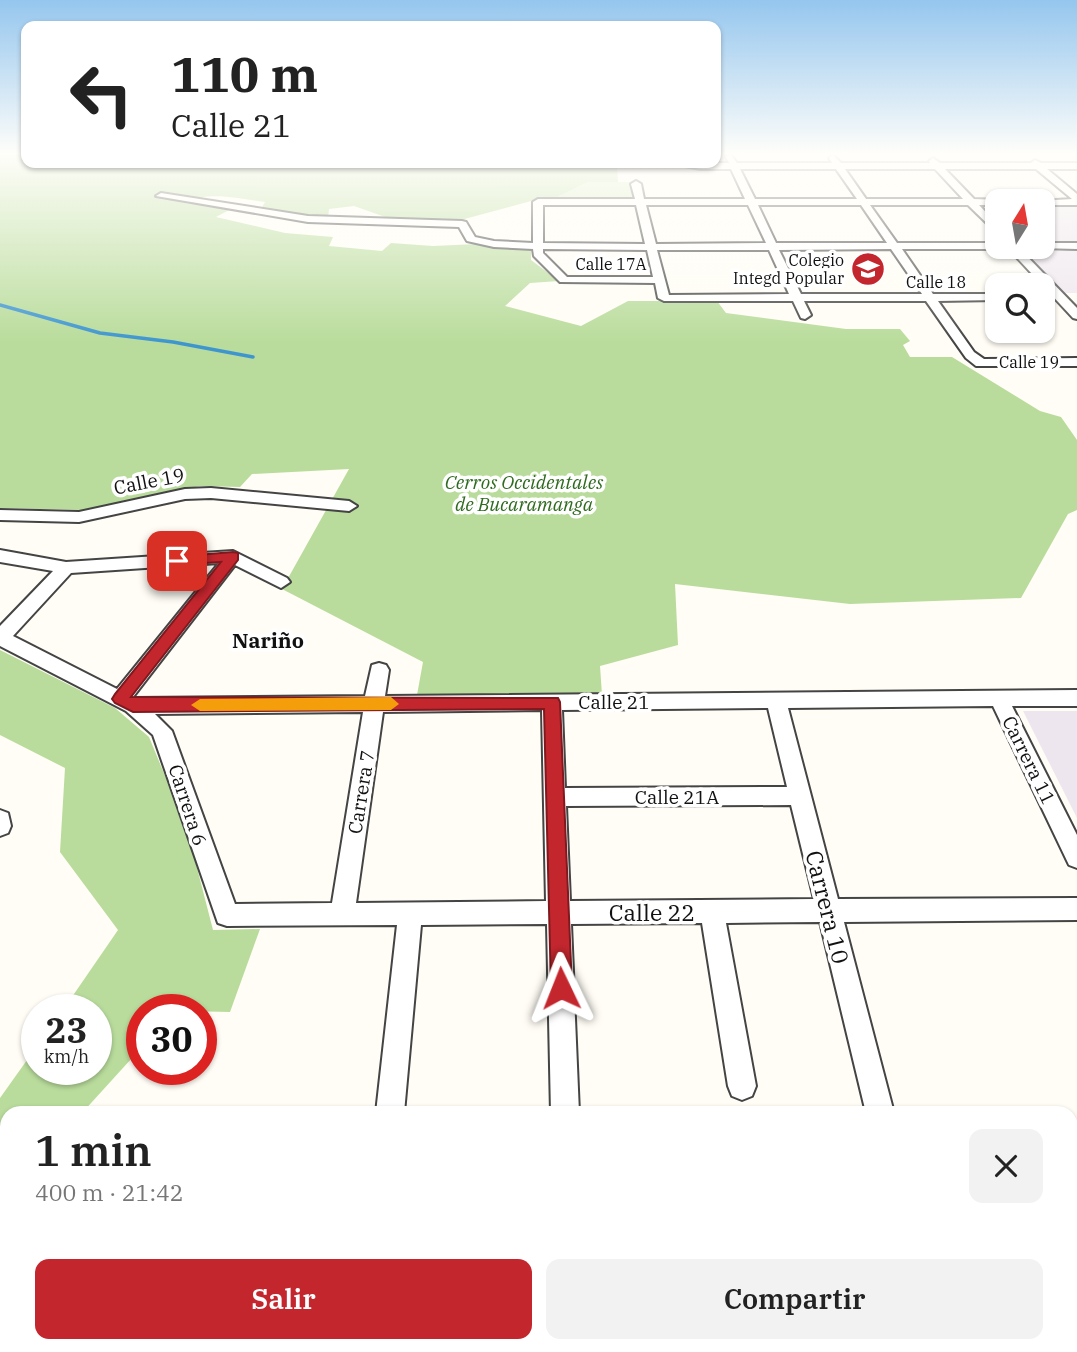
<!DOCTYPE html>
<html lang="es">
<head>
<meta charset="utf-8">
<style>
	body { margin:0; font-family:"IBM Plex Serif",serif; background:#f2f2f2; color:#222; height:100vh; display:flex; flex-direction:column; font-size:26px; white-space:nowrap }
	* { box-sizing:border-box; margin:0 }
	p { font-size:23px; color:#767676 }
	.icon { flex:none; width:38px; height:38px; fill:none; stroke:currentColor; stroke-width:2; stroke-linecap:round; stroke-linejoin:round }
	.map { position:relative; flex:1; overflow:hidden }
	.drawer { position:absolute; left:0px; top:1106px; width:1078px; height:247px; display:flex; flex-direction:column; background:#fff; border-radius:21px 21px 0 0; box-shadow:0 2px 5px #0004 }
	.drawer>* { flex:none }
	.banner { position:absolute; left:21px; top:21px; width:700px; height:147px; border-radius:14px; box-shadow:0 2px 5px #0004; background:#fff; color:#222; overflow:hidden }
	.needle { width:46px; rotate:11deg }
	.tools { position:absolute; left:985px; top:189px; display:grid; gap:14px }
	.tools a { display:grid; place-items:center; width:70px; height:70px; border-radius:14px; background:#fff; box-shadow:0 2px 5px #0004; font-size:35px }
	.speed { position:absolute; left:21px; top:994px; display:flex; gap:14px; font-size:35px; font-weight:700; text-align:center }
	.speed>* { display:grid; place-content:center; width:91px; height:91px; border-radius:50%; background:#fff; box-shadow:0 2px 5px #0004; line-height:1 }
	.speed small { font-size:18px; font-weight:400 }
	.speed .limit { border:10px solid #d22; background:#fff; color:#111 }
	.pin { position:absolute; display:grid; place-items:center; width:60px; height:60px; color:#fff; margin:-30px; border-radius:14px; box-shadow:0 4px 10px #0006 }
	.me { position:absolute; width:77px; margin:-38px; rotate:358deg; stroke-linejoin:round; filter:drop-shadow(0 0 5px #0008) }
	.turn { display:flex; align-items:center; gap:24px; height:147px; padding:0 35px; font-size:32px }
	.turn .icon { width:91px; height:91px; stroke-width:2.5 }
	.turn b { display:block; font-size:49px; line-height:60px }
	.round { display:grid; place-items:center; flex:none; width:74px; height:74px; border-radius:14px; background:#f2f2f2 }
	.summary { display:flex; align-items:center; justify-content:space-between; height:119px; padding:0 35px }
	h1 { font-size:42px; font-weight:600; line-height:52px }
	.button { display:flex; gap:14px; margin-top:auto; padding:14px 35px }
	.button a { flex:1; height:80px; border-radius:14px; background:#c4262e; color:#fff; font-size:28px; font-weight:600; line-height:80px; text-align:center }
	.button a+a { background:#f2f2f2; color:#222 }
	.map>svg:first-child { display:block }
</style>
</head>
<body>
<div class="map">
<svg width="1077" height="1352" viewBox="0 0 1077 1352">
	<rect width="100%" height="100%" fill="#fffdf5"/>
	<g fill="#eee6ef">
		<rect x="1043" y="205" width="34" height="37"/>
		<polygon points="1021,248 1077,248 1077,293 1063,293"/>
		<polygon points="1023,711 1077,711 1077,818"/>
	</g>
	<polygon fill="#d5ebbd" points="588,182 631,182 634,200 553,199"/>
	<g fill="#b9dc9c">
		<path d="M0 153H26V163H605L617 167 618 182H588L553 199 535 200 457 221 391 219 354 206 329 209 328 218 301 217 261 209 265 202C241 199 208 190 185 203L233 208 216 217 285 233 333 237 329 246 382 251 391 243 433 246 477 244 531 248V260L559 281 530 283 505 306 581 326 628 301H717L726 313 846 329H900L910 341 903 345 910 357H952L1040 411 1061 417 1077 440V510L1068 514 1021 598 850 604 675 584 678 645 600 666 602 695H417L423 662 282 589 349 469 252 474 240 487 200 486 84 510 0 508Z"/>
		<polygon points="0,650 115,708 149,737 187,829 213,930 260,929 230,1012 142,1010 142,1047 82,1113 7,1113 7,1243 0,1248 0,1098 37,1046 37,1069 96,1069 96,1010 63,1010 118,930 60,852 65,768 0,735"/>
	</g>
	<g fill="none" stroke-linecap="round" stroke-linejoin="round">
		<polyline stroke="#3f96cf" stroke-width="3.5" points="0,305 100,333 173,342 253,357"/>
		<g stroke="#444" stroke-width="4">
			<g id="minor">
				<path d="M730 154 737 163H832L829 158 833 155 841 163H930L929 161 933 158 940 163H1031L1035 160 1041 163H1077V169H1047L1077 194V205H1043V201H1039L1072 199 1036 169H945L974 199 1001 200 998 201V205H979L998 225V234L968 205H870L897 243H998V247H1003L998 249H902L933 294H998V300L938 301 974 352 984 359 1077 358V366H976L966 358 926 301H804L811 315 805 319 801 318 793 301H664L658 298 655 283 560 282 534 256 533 249 494 247 467 241 459 227 308 222 156 196 161 193 308 216 462 221 466 222 475 237 494 241 533 243V202L538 199H635L631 184 636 181 641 184 644 199H745L731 169H700L669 163H729L726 157ZM740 169H836L857 199H755ZM845 169H935L963 199H866ZM543 205H636L645 244 543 243ZM646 205H748L766 243 656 244ZM758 205H861L887 243H776ZM543 249 647 250 653 277H567L543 253ZM891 249 922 294H801L779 250ZM657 250H769L789 294 669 295Z"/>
				<polygon points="1043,243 1077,243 1077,249 1039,248 1043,247"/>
				<polygon points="1007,247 1018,247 1077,308 1077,319 1073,318"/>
				<polygon points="211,488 349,501 357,506 349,511 211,498 185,499 79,522 0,520 0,510 79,512 185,489"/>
				<path d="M0 550 66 562 233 551 287 578 290 582 281 588 235 565 133 697 135 698 365 696 372 665 379 663 386 665 389 670 385 696 1077 690V706H1012L1077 835V868L1069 865 993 706 788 708 838 899 1077 898V920L844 922 894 1113H866L820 922 726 923 756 1086 752 1096 742 1100 732 1096 728 1086 702 923 571 924 579 1113H551L547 924 421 925 404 1113H376L397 925 227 926 218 923 153 735 126 711 0 646V626L53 571 0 562ZM219 563 117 689 13 636 71 573ZM768 708 787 787 565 788 562 710ZM542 710 546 901 356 903 383 712ZM363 712 332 903 235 904 172 731 155 714ZM791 805 814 899 570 901 566 806Z"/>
				<polygon points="0,810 8,813 11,826 8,833 0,836"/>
				<rect x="1071" y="1232" width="6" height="32"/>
				<polygon points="7,1272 7,1318 0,1321 0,1275"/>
				<polygon points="349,1346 381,1346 382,1352 348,1352"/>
				<polygon points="555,1346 588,1346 590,1352 556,1352"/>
				<polygon points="921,1346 954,1346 957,1352 923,1352"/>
			</g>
		</g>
		<use href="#minor" fill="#fff" fill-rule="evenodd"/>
	</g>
	<linearGradient id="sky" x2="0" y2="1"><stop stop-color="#95c6ee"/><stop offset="0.45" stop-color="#fffefa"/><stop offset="1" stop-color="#fffefa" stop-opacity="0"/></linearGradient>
	<rect width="1077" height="342" fill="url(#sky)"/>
	<polygon fill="#c4262e" stroke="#7f191e" stroke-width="2" points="233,552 238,553 238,560 131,697 558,698 560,702 572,988 569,996 561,999 554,996 551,988 544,709 133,712 115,703 112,699 115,694 221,562 177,565 173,564 173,557"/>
	<polygon fill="#f59e0b" points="391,697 399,704 391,710 200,711 191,705 200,699"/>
	<defs>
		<g id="school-disc" transform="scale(1.75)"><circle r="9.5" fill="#c4262e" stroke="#fff"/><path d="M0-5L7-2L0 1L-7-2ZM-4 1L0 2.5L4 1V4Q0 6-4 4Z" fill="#fff"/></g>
	</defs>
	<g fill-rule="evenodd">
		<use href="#school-disc" x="868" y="269"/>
	</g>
	<g text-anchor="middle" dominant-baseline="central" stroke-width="7" stroke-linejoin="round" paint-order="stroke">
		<g font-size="16" fill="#111" stroke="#fff" text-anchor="end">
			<text x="844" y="260">Colegio<tspan x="844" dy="18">Integd Popular</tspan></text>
		</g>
		<g font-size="16" fill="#111" stroke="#fff">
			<text x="611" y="264">Calle 17A</text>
			<text x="936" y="282">Calle 18</text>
			<text x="1029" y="362">Calle 19</text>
		</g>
		<g font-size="19" fill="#111" stroke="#fff">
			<text transform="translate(149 481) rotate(-11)">Calle 19</text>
			<text x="614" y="702">Calle 21</text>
			<text transform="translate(1029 760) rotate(64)">Carrera 11</text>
			<text transform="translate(361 792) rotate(-81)">Carrera 7</text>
			<text x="677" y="797">Calle 21A</text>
			<text transform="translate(188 805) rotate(72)">Carrera 6</text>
		</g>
		<g font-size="19" font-style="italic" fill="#2f6b1f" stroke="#fff">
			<text x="524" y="482">Cerros Occidentales<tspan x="524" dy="22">de Bucaramanga</tspan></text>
		</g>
		<g font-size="21" font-weight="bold" fill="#111" stroke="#fff">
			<text x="268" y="640">Nariño</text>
		</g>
		<g font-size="23" fill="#111" stroke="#fff">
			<text transform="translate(828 907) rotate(76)">Carrera 10</text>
			<text x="652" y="912">Calle 22</text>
		</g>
	</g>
</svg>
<div class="tools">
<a><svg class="needle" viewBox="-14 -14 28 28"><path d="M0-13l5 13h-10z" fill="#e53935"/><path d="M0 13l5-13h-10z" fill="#767676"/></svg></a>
<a><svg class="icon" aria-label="search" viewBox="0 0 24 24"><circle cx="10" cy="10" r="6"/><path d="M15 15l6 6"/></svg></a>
</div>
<div class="speed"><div>23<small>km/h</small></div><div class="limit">30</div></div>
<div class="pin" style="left:177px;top:561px;background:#d93025"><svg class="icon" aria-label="arrive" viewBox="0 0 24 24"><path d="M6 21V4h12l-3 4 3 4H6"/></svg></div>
<svg class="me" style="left:561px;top:988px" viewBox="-20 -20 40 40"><path d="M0-17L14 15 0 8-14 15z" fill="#c4262e" stroke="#fff" stroke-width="4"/></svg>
<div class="banner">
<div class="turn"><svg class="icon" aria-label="left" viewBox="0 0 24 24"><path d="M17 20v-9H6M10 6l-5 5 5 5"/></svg><div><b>110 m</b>Calle 21</div></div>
</div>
<section class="drawer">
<div class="summary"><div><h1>1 min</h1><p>400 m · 21:42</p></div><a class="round"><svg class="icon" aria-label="close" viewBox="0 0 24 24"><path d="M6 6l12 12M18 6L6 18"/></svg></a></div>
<div class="button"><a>Salir</a><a>Compartir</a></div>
</section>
</div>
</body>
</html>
